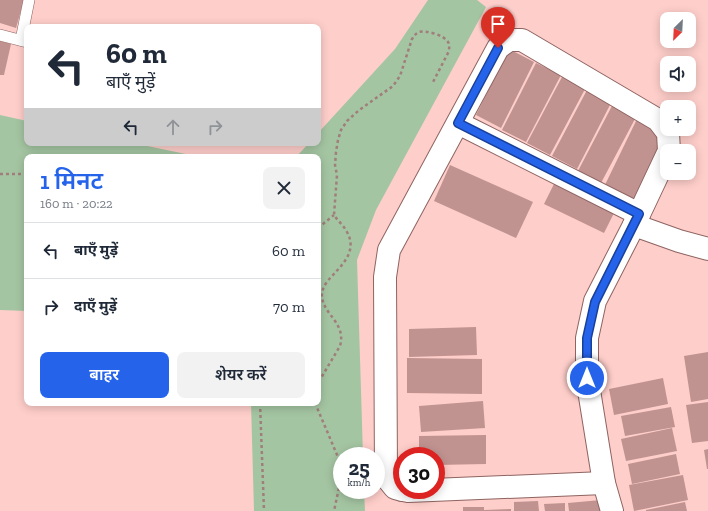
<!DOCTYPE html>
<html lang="hi">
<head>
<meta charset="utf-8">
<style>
	body { margin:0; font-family:"Zilla Slab","Noto Sans Devanagari",serif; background:#f2f2f3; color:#1f2937; height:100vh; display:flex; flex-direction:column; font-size:15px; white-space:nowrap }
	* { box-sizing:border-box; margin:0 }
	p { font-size:13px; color:#747a83 }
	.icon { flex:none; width:22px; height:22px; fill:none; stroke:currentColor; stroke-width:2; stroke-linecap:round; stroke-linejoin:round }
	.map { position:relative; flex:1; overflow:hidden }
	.drawer { position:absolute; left:24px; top:154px; width:297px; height:252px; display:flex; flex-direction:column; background:#fff; border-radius:8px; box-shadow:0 2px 10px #0003 }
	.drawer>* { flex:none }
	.banner { position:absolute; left:24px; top:24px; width:297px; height:122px; border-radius:8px; box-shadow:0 2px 10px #0003; background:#fff; color:#1f2937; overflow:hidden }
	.needle { width:26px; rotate:204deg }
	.fabs { position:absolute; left:660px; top:12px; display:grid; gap:8px }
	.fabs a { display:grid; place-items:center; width:36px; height:36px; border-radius:8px; background:#fff; box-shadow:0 2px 10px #0003; font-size:20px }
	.speed { position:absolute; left:333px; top:447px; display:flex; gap:8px; font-size:20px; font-weight:700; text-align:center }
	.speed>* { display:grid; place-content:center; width:52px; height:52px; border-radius:50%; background:#fff; box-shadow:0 2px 10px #0003; line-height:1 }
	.speed small { font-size:10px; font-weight:400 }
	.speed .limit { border:6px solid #d22; background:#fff; color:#111 }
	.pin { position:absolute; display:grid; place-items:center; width:34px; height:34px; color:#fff; margin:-41px -17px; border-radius:50% 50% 50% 0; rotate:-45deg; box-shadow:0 0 4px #0007 }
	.pin .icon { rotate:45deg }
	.me { position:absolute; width:44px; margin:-22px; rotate:0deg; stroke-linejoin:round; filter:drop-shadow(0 0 3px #0008) }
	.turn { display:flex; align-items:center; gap:14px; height:84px; padding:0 16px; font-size:18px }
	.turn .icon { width:52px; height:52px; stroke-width:2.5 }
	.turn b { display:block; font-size:28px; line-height:34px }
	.lanes { display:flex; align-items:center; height:38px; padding:0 16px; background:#0003; justify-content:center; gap:20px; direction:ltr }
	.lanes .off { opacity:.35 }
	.round { display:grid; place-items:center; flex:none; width:42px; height:42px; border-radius:8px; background:#f2f2f3 }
	.summary { display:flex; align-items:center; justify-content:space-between; height:68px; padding:0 16px }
	h1 { font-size:24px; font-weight:600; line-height:30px; color:#2563eb }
	.cta { display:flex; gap:8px; margin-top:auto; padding:8px 16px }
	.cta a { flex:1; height:46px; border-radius:8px; background:#2563eb; color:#fff; font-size:16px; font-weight:600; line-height:46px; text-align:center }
	.cta a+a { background:#f2f2f3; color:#1f2937 }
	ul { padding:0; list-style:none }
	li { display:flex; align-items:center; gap:12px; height:56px; padding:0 16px; border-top:1px solid #e0e1e3 }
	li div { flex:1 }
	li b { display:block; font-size:15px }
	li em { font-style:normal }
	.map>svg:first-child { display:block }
</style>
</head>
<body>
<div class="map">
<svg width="708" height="511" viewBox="0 0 708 511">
	<rect width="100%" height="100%" fill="#fececa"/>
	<g fill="#a4c5a2">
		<polygon points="428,0 477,0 486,7 376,210 357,260 363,456 342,456 342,490 364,490 365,511 254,511 251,403 318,403 318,157 296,157 309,143 318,143 318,133 395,49"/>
		<polygon points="0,115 27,121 27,143 133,143 200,157 27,157 27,311 0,310"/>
	</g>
	<g fill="#c09390">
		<polygon points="0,0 24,0 16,28 0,23"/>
		<polygon points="0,41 11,44 4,75 0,75"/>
		<polygon points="509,49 534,62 501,128 476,115"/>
		<polygon points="536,63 561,75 526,142 502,130"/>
		<polygon points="562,77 585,89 550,155 527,143"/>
		<polygon points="587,90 611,103 577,169 552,156"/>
		<polygon points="613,104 636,117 601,183 578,171"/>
		<polygon points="637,119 668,134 633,204 603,189"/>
		<polygon points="450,165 533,202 516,238 434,201"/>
		<polygon points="557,178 617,207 604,233 544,204"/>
		<polygon points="476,327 477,355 409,357 409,329"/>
		<polygon points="708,352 708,399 691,402 684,356"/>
		<polygon points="407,358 482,359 482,394 407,393"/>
		<polygon points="663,378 668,404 614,415 609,389"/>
		<polygon points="483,401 485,428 421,432 419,406"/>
		<polygon points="708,402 708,441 692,443 686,405"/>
		<polygon points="671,407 675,427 625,436 621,416"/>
		<polygon points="672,428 677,451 626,461 621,439"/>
		<polygon points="486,435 486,464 436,465 436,456 419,456 419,436"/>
		<polygon points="708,449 708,469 707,469 704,450"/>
		<polygon points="676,454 680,474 632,484 628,464"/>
		<polygon points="683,475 688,500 634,511 629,485"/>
		<polygon points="601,500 602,511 569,511 568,503"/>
		<polygon points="538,501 539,511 514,511 514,502"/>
		<polygon points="685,502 687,511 646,511 646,510"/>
		<polygon points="565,503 565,511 545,511 544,504"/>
		<polygon points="463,507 484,507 484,510 511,509 511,511 463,511"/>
	</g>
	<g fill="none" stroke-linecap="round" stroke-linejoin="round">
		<g stroke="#8e6461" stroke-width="12">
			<g id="lane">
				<polyline points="0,35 27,42"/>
				<polyline points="21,40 29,0"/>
			</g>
		</g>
		<g stroke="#8e6461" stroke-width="24">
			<g id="street">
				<polyline points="458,123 639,214"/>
				<polyline points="634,225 679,241 708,249"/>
				<polyline points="402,490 395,488 386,477 385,277 389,250 498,48 509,40 522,40 658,120 668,133 669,151"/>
				<polyline points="403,490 408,491 604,483"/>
				<polyline points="612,511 604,483 587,378 587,338 595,301 634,225 667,155"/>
			</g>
		</g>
		<g stroke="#a07e7b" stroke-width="2.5" stroke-dasharray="3 3" stroke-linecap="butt">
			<polyline points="0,174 27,174"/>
			<polyline points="318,228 334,215"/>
			<path d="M318 381 321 378 340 346C347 322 320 313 322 293 323 286 328 280 333 275 344 263 357 250 347 232 344 226 338 221 334 215L337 175 335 165 336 152 338 140 341 130 347 121 358 111 393 86 400 76 412 39C414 36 415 34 419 32 426 30 444 35 448 42 450 45 449 47 449 51L432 84"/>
			<polyline points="260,403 264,511"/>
			<polyline points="315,403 338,457 340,483 334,511"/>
		</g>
		<use href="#lane" stroke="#fff" stroke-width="11"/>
		<use href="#street" stroke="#fff" stroke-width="22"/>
	</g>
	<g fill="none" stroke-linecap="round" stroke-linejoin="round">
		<g stroke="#184099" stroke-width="10">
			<polyline id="route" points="498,48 458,123 639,214 595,302 587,338 587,378"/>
		</g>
		<use href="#route" stroke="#2563eb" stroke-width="7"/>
	</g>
</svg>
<div class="fabs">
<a><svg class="needle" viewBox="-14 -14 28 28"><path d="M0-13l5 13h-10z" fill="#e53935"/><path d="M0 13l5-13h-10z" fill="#747a83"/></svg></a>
<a><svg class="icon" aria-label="sound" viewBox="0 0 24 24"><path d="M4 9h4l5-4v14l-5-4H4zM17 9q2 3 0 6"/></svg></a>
<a>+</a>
<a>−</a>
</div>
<div class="speed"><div>25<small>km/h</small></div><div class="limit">30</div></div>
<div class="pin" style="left:498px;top:48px;background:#d93025"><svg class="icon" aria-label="arrive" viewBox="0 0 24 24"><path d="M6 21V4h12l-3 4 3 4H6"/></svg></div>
<svg class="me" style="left:587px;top:378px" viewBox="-20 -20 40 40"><circle r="17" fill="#2563eb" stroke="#fff" stroke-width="3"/><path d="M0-11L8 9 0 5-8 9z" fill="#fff"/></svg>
<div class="banner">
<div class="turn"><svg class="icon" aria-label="left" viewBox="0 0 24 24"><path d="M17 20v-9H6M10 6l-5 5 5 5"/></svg><div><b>60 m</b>बाएँ मुड़ें</div></div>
<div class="lanes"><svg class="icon" aria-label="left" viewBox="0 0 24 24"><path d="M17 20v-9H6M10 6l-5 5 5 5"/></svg><svg class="icon off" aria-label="ahead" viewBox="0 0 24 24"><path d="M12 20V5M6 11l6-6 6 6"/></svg><svg class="icon off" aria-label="right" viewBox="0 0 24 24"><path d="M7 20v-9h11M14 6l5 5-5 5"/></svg></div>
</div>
<section class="drawer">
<div class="summary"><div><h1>1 मिनट</h1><p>160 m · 20:22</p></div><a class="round"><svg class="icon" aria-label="close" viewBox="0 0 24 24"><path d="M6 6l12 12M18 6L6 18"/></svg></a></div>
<ul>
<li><svg class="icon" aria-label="left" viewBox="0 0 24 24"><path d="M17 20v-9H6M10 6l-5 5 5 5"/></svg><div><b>बाएँ मुड़ें</b></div><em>60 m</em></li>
<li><svg class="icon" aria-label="right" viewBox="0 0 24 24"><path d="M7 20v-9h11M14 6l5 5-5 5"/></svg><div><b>दाएँ मुड़ें</b></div><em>70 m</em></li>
</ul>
<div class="cta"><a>बाहर</a><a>शेयर करें</a></div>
</section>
</div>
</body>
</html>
